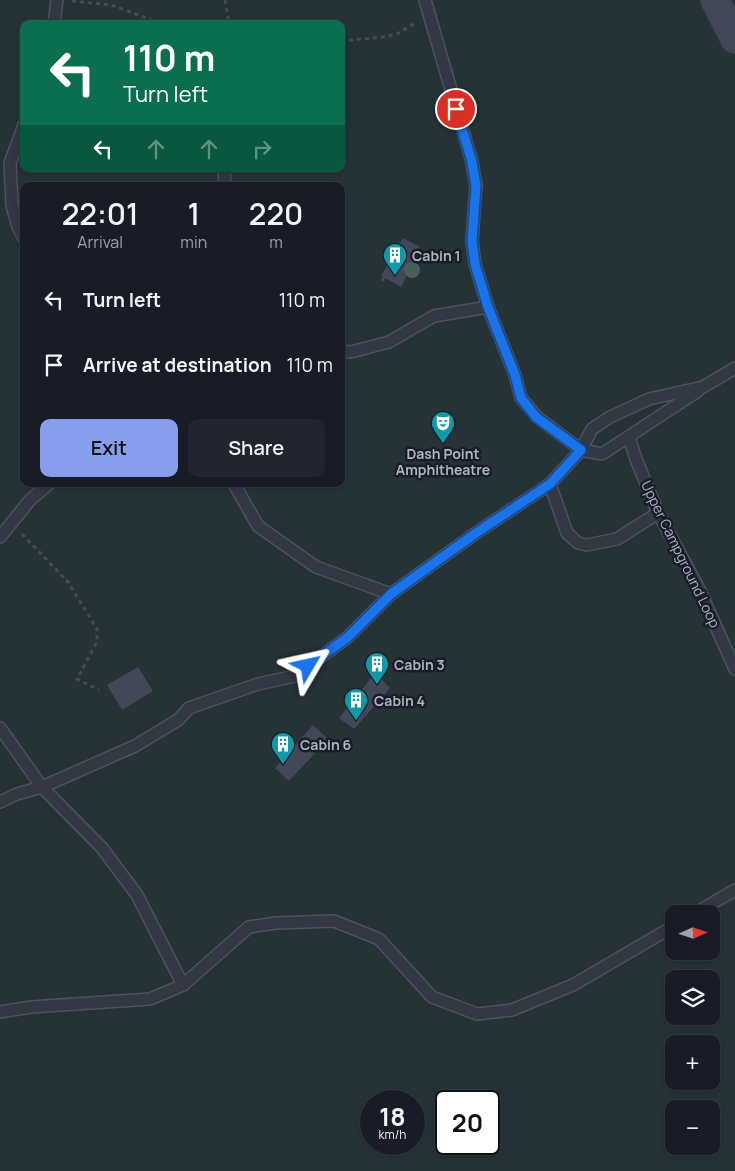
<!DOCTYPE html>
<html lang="en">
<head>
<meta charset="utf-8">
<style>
	body { margin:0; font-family:Manrope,sans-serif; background:#22252e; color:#f1f3f6; height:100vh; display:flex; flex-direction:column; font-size:19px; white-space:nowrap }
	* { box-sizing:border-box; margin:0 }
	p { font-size:16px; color:#9fa1a7 }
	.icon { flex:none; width:28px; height:28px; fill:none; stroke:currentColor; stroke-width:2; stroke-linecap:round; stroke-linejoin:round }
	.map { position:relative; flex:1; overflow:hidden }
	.sheet { position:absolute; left:20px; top:182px; width:325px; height:305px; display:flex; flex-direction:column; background:#191c26; border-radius:10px; box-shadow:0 2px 8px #0003,0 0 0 1px #373a43 }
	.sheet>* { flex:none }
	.top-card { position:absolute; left:20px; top:20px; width:325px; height:152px; border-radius:10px; box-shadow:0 2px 8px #0003,0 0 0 1px #373a43; background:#0b6e4f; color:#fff; overflow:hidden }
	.needle { width:32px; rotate:87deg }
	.fabs { position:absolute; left:665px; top:905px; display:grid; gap:10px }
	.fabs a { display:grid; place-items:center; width:55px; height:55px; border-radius:10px; background:#191c26; box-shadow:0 2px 8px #0003,0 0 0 1px #373a43; font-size:25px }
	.speed { position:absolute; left:360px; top:1090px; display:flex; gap:10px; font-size:25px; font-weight:700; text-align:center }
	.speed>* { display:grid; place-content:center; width:65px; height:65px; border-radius:50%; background:#191c26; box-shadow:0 2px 8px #0003,0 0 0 1px #373a43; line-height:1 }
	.speed small { font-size:12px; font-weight:400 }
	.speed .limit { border:2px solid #111; border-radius:8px; background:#fff; color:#111 }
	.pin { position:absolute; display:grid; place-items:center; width:42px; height:42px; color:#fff; margin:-21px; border:2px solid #fff; border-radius:50%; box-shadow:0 1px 5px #0007 }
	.me { position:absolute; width:55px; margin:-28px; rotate:54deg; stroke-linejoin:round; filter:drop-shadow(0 0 4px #0008) }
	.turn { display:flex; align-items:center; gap:18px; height:105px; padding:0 20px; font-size:22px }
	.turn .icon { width:65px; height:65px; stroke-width:2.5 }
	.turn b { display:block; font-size:35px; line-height:42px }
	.lanes { display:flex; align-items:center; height:48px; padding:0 20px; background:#0003; justify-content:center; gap:25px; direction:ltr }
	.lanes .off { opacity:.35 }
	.eta { display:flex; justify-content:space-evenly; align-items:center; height:85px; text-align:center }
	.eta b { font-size:30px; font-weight:600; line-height:35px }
	.primary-button { display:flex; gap:10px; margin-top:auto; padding:10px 20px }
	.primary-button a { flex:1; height:58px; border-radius:10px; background:#879eec; color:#111; font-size:20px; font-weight:600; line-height:58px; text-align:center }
	.primary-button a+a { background:#22252e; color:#f1f3f6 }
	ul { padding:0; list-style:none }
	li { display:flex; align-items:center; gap:15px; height:65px; padding:0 20px }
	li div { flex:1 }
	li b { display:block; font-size:19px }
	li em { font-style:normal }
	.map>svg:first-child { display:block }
</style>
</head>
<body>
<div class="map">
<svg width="735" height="1171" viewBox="0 0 735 1171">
	<rect width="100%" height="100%" fill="#212533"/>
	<path fill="#253337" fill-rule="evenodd" d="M0 0H735V1171H0ZM24 24H341V169H24ZM24 186H341V484H24ZM674 914H711V951H674ZM674 979H711V1016H674ZM674 1044H711V1081H674ZM371 1101H414V1144H371ZM446 1101H489V1144H446ZM674 1109H711V1146H674Z"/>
	<g fill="#424858">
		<polygon points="403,238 420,247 401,287 381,276"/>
		<polygon points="138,667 153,691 122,710 107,685"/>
		<polygon points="375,673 390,688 354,729 339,718"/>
		<polygon points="313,725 328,739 289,781 275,768"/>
	</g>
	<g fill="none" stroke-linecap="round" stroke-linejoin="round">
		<g stroke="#4e525f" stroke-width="14">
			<g id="lane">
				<polyline points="54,24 57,0"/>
				<polyline points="24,125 10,163 12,205 18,227 24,238"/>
				<polyline points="224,169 225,186"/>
				<polyline points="488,307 515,375 521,398 537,417 581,450 602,454 698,391"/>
				<polyline points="341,351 351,352 389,342 434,316 488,307 475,264 472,241 476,186 472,162 425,0"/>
				<polyline points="629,437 636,459 658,513 698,587 735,669"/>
				<polyline points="234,484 258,526 316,567 391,594"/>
				<polyline points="550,484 567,533 578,543 587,545 617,539 658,513"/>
				<polyline points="0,537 30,500 49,484"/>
				<polyline points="0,728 42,787 102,848 137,895 183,985"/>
				<polyline points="0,802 17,794 42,787 135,746 178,720 189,708 258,684 295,676 348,637 391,594 476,533 550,484 581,450 592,429 610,417 649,399 703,387 735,368"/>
				<polyline points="694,914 735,890"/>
				<polyline points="0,1012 31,1007 150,999 183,985 249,927 276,923 334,921 379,939 432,997 477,1014 512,1010 573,985 674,926"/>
			</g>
		</g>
		<g stroke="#3d414d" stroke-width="30">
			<polyline id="secondary" points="715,0 735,39"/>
		</g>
		<g stroke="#424e54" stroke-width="3" stroke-dasharray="4 4" stroke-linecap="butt">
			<polyline points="225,0 229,24"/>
			<polyline points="72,1 111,5 163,24"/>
			<polyline points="341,41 384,37 397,34 415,23"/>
			<polyline points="395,252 397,249"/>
			<polyline points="382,281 384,277"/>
			<polyline points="22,534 68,582 97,629 97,642 77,679 99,690"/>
		</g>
		<use href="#lane" stroke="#343844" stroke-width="11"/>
		<use href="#secondary" stroke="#424656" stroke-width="28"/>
	</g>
	<circle fill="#485f58" cx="412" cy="270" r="8"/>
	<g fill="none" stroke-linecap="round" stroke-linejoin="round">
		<g stroke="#114b97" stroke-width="12">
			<polyline id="route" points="308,666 348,637 391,594 476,533 550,484 581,450 536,417 521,398 515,375 488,307 475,264 472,241 476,186 472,162 456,109"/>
		</g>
		<use href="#route" stroke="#1a73e8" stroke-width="9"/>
	</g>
	<defs>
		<g id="building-pin" transform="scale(1.25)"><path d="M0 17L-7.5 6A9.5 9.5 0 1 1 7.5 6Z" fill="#0f9aa8" stroke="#191d28"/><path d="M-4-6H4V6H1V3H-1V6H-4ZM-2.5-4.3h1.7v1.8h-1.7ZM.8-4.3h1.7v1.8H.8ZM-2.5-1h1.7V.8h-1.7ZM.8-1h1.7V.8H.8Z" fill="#fff"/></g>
		<g id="theatre-pin" transform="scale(1.25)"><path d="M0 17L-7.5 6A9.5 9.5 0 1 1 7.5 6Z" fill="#0f9aa8" stroke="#191d28"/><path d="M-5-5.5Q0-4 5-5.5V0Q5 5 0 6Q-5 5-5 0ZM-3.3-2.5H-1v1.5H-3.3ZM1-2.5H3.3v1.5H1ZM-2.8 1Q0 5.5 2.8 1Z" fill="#fff"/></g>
	</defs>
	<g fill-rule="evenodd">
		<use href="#building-pin" x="395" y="255"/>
		<use href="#theatre-pin" x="443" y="423"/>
		<use href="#building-pin" x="377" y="664"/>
		<use href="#building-pin" x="356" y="700"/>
		<use href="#building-pin" x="283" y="744"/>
	</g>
	<g text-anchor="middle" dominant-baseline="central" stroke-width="5" stroke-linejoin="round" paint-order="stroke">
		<g font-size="14" font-weight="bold" fill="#aeb2c1" stroke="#191d28" text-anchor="start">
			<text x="412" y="255">Cabin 1</text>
			<text x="443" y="453" text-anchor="middle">Dash Point<tspan x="443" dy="16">Amphitheatre</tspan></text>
			<text x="394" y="664">Cabin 3</text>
			<text x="374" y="700">Cabin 4</text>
			<text x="300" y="744">Cabin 6</text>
		</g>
		<g font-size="14" fill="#aeb2c1" stroke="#191d28">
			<text transform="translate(681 554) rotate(64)">Upper Campground Loop</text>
		</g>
	</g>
</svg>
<div class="fabs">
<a><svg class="needle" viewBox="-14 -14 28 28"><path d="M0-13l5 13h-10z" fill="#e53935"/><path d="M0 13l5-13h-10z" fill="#9fa1a7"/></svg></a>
<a><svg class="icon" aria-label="layers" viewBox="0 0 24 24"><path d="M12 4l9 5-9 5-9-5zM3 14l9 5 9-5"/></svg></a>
<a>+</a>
<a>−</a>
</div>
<div class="speed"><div>18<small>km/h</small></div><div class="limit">20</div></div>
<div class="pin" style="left:456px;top:109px;background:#d93025"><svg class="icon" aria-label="arrive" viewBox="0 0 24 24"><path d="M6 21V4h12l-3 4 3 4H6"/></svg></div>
<svg class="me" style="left:308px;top:666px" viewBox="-20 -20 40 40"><path d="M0-17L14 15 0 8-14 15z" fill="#1a73e8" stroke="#fff" stroke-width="4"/></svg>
<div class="top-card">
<div class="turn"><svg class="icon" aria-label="left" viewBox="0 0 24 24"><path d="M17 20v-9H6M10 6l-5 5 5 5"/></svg><div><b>110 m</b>Turn left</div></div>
<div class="lanes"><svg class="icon" aria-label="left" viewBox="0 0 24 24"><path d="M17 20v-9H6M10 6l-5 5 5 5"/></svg><svg class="icon off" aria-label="ahead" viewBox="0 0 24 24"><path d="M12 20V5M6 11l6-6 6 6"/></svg><svg class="icon off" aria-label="ahead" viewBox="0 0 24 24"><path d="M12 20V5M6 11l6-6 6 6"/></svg><svg class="icon off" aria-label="right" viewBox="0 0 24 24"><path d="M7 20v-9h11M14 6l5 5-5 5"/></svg></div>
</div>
<section class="sheet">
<div class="eta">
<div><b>22:01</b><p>Arrival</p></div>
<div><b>1</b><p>min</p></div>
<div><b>220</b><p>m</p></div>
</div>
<ul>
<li><svg class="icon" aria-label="left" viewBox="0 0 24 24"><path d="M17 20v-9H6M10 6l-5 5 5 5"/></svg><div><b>Turn left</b></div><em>110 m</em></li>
<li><svg class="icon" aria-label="arrive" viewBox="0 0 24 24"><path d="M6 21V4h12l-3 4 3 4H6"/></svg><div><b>Arrive at destination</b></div><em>110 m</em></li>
</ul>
<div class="primary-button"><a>Exit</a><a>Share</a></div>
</section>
</div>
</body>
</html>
